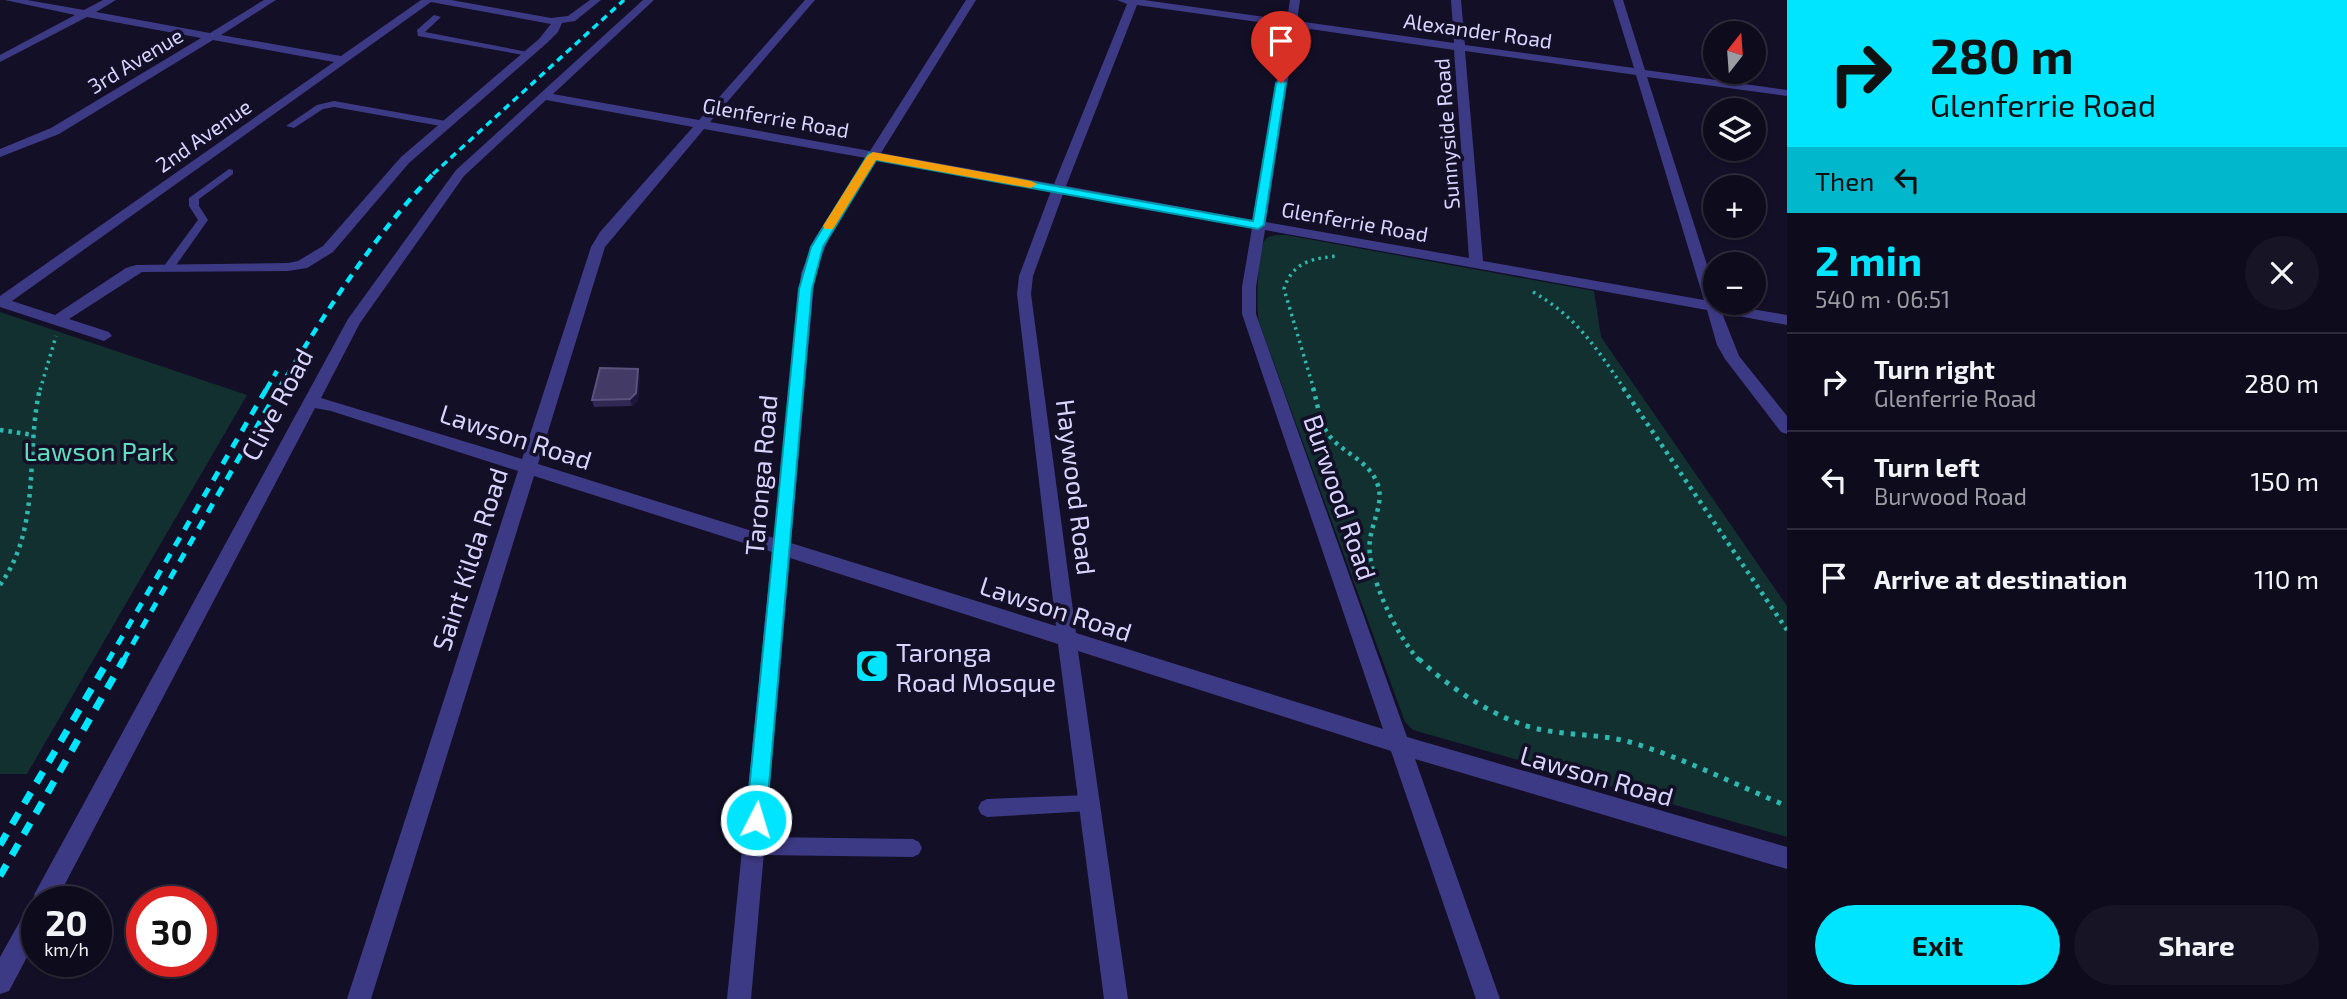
<!DOCTYPE html>
<html lang="en">
<head>
<meta charset="utf-8">
<style>
	body { margin:0; font-family:"Exo 2",sans-serif; background:#171425; color:#f1f3f6; height:100vh; display:flex; flex-direction:column; font-size:26px; white-space:nowrap }
	* { box-sizing:border-box; margin:0 }
	p { font-size:23px; color:#9b9ba3 }
	.icon { flex:none; width:38px; height:38px; fill:none; stroke:currentColor; stroke-width:2; stroke-linecap:round; stroke-linejoin:round }
	.map { position:relative; flex:1; overflow:hidden }
	.details { display:flex; flex-direction:column; background:#0e0b1c; width:560px }
	.details>* { flex:none }
	.top-card { background:#00e5ff; color:#111; overflow:hidden }
	.needle { width:46px; rotate:17deg }
	.controls { position:absolute; left:1703px; top:21px; display:grid; gap:14px }
	.controls a { display:grid; place-items:center; width:63px; height:63px; border-radius:50%; background:#0e0b1c; box-shadow:0 2px 5px #0004,0 0 0 2px #2e2b3b; font-size:35px }
	.speed { position:absolute; left:21px; top:886px; display:flex; gap:14px; font-size:35px; font-weight:700; text-align:center }
	.speed>* { display:grid; place-content:center; width:91px; height:91px; border-radius:50%; background:#0e0b1c; box-shadow:0 2px 5px #0004,0 0 0 2px #2e2b3b; line-height:1 }
	.speed small { font-size:18px; font-weight:400 }
	.speed .limit { border:10px solid #d22; background:#fff; color:#111 }
	.pin { position:absolute; display:grid; place-items:center; width:60px; height:60px; color:#fff; margin:-72px -30px; border-radius:50% 50% 50% 0; rotate:-45deg; box-shadow:0 0 7px #0007 }
	.pin .icon { rotate:45deg }
	.me { position:absolute; width:77px; margin:-38px; rotate:5deg; stroke-linejoin:round; filter:drop-shadow(0 0 5px #0008) }
	.turn { display:flex; align-items:center; gap:24px; height:147px; padding:0 28px; font-size:32px }
	.turn .icon { width:91px; height:91px; stroke-width:2.5 }
	.turn b { display:block; font-size:49px; line-height:60px }
	.then { display:flex; align-items:center; height:66px; padding:0 28px; background:#0003; gap:14px; font-size:26px }
	.round { display:grid; place-items:center; flex:none; width:74px; height:74px; border-radius:37px; background:#171425 }
	.headline { display:flex; align-items:center; justify-content:space-between; height:119px; padding:0 28px }
	h1 { font-size:42px; font-weight:700; line-height:52px; color:#00e5ff }
	.action { display:flex; gap:14px; margin-top:auto; padding:14px 28px }
	.action a { flex:1; height:80px; border-radius:42px; background:#00e5ff; color:#111; font-size:28px; font-weight:700; line-height:80px; text-align:center }
	.action a+a { background:#171425; color:#f1f3f6 }
	ul { padding:0; list-style:none }
	li { display:flex; align-items:center; gap:21px; height:98px; padding:0 28px; border-top:2px solid #2e2b3b }
	li div { flex:1 }
	li b { display:block; font-size:26px }
	li em { font-style:normal }
	main { display:flex; flex:1; min-height:0 }
	.map>svg:first-child { display:block }
</style>
</head>
<body>
<main>
<div class="map">
<svg width="1787" height="999" viewBox="0 0 1787 999">
	<rect width="100%" height="100%" fill="#130f26"/>
	<g fill="#12302f">
		<path d="M1286 235 1594 291 1601 337 1787 606V837L1413 730 1405 722 1259 322C1256 308 1257 252 1265 240 1270 234 1279 235 1286 235Z"/>
		<polygon points="0,312 247,395 27,774 0,774"/>
	</g>
	<g fill="none" stroke-linecap="round" stroke-linejoin="round">
		<g stroke="#2fb8b0" stroke-width="3.5" stroke-dasharray="2.5 4.5" stroke-linecap="butt">
			<path d="M1533 292C1577 317 1597 349 1625 390"/>
			<polyline points="40,390 56,336"/>
			<path d="M1314 390 1284 289C1292 262 1313 258 1339 256"/>
		</g>
		<g stroke="#2fb8b0" stroke-width="4.5" stroke-dasharray="3.5 5" stroke-linecap="butt">
			<path d="M1313 388C1317 401 1319 418 1325 429 1337 452 1368 458 1377 483 1385 501 1372 522 1370 540 1365 572 1398 639 1420 661"/>
			<polyline points="1623,388 1787,630"/>
			<polyline points="0,430 34,435"/>
			<path d="M0 585C42 527 25 454 40 388"/>
		</g>
		<path stroke="#2fb8b0" stroke-width="5" stroke-dasharray="4.5 7" stroke-linecap="butt" d="M1419 659C1449 688 1502 723 1543 730 1574 736 1603 734 1633 743 1686 759 1736 785 1787 806"/>
		<g fill="#3d3a85" fill-rule="evenodd">
			<polygon points="434,15 441,17 425,32 533,53 529,56 418,36 417,30"/>
			<polygon points="334,101 446,121 451,124 446,127 334,107 323,109 294,128 286,126 317,105"/>
			<polygon points="229,169 233,170 233,174 199,199 199,206 208,220 174,268 166,268 164,266 198,220 189,206 189,198"/>
			<polygon points="1090,795 1096,797 1099,803 1096,809 1090,811 987,817 981,814 978,808 981,802 987,799"/>
			<polygon points="754,837 913,839 919,842 922,848 919,854 913,857 754,855 748,852 745,846 748,840"/>
		</g>
		<g fill="#3d3a85" fill-rule="evenodd">
			<path d="M5 0H27L84 10 103 0H116L96 12 210 33 264 0H276L221 35 341 56 421 0H451L551 18 568 16 590 0H601L575 21 562 23 558 32 547 43 409 163 333 252 307 268 288 271 142 272 69 319 109 332 112 336 104 341 0 307V296L334 62 213 40 59 134 0 157V149L51 128 201 38 87 17 0 62V55L75 15ZM431 2 551 24 539 39 401 157 323 246 298 261 288 263 136 265 126 268 55 315 12 301Z"/>
			<path d="M643 0H654L553 94 699 120 805 0H815L710 122 870 151 966 0H976L881 153 1054 184 1127 4 1117 0H1144L1287 20 1290 0H1300L1297 21 1454 43 1451 0H1461L1465 45 1634 68 1613 0H1623L1645 70 1787 90V96L1647 77 1715 290V303L1787 315V325L1722 313 1739 356 1787 416V434L1781 432 1725 359 1717 345 1707 310 1265 230 1256 287V314L1407 737 1787 847V869L1415 759 1500 999H1476L1391 751 1078 651 1128 999H1104L1058 644 790 558 751 999H727L772 552 534 476 371 999H347L518 471 331 411 315 408 56 901H37V938L9 991 0 994V957L29 905 32 903 35 893 348 319 456 170ZM1137 5 1286 26 1253 220 1066 186ZM1296 27 1454 50 1469 258 1266 222ZM1465 51 1636 75 1704 300 1483 261ZM546 100 693 127 600 232 591 247 522 459 321 398 360 323 464 176ZM704 129 866 158 815 238 801 273 774 538 538 464 605 247ZM877 160 1051 191 1019 276 1017 294 1056 626 791 543 815 273 829 238ZM1063 194 1252 228 1242 287V314L1383 729 1076 633 1031 294 1033 276Z"/>
		</g>
		<polyline stroke="#00e5ff" stroke-width="3.5" stroke-dasharray="7 5" stroke-linecap="butt" points="433,174 624,0"/>
		<g stroke="#00e5ff" stroke-width="4.5" stroke-dasharray="9 7" stroke-linecap="butt">
			<polyline points="266,390 277,371"/>
			<path d="M278 390C327 311 370 240 435 172"/>
		</g>
		<g stroke="#00e5ff" stroke-width="5" stroke-dasharray="10 9" stroke-linecap="butt">
			<polyline points="108,661 267,388"/>
			<polyline points="123,661 279,388"/>
		</g>
		<g stroke="#00e5ff" stroke-width="7" stroke-dasharray="13 11" stroke-linecap="butt">
			<polyline points="0,845 109,659"/>
			<polyline points="0,876 124,659"/>
		</g>
	</g>
	<polygon fill="#312854" points="640,376 638,400 632,406 594,407 592,400"/>
	<polygon fill="#1d163a" points="638,369 640,376 638,400 632,406 630,399"/>
	<polygon fill="#433a66" stroke="#5a527e" stroke-width="2" points="600,368 638,369 636,393 630,399 592,400"/>
	<polygon fill="#00e5ff" stroke="#0095a6" stroke-width="2" points="1281,80 1286,83 1264,225 1258,229 876,160 823,247 812,289 766,820 763,827 756,830 749,827 746,820 799,289 811,247 869,153 1253,221 1276,83"/>
	<polygon fill="#f59e0b" points="873,152 1031,181 1037,184 1031,188 876,160 833,229 825,229 823,226 867,156"/>
	<defs>
		<g id="mosque-square" transform="scale(1.75)"><rect x="-9" y="-9" width="18" height="18" rx="4" fill="#00e5ff" stroke="#130f26"/><path d="M3.5-4.9A6 6 0 1 0 3.5 4.9A5 5 0 1 1 3.5-4.9Z" fill="#111"/></g>
	</defs>
	<g fill-rule="evenodd">
		<use href="#mosque-square" x="872" y="666"/>
	</g>
	<g text-anchor="middle" dominant-baseline="central" stroke-width="7" stroke-linejoin="round" paint-order="stroke">
		<g font-size="21" fill="#d9d4ff" stroke="#130f26">
			<text transform="translate(1478 30) rotate(8)">Alexander Road</text>
			<text transform="translate(135 60) rotate(-31)">3rd Avenue</text>
			<text transform="translate(776 117) rotate(10)">Glenferrie Road</text>
			<text transform="translate(1446 134) rotate(-94)">Sunnyside Road</text>
			<text transform="translate(203 135) rotate(-35)">2nd Avenue</text>
			<text transform="translate(1355 221) rotate(10)">Glenferrie Road</text>
		</g>
		<g font-size="26" fill="#d9d4ff" stroke="#130f26">
			<text transform="translate(276 404) rotate(-62)">Clive Road</text>
			<text transform="translate(516 436) rotate(18)">Lawson Road</text>
			<text transform="translate(760 475) rotate(-85)">Taronga Road</text>
			<text transform="translate(1077 487) rotate(83)">Haywood Road</text>
			<text transform="translate(1341 497) rotate(71)">Burwood Road</text>
			<text transform="translate(469 559) rotate(-72)">Saint Kilda Road</text>
			<text transform="translate(1056 608) rotate(18)">Lawson Road</text>
			<text transform="translate(1597 775) rotate(16)">Lawson Road</text>
		</g>
		<g font-size="26" fill="#5fe0c0" stroke="#130f26">
			<text x="99" y="450">Lawson Park</text>
		</g>
		<g font-size="26" fill="#d9d4ff" stroke="#130f26" text-anchor="start">
			<text x="896" y="651">Taronga<tspan x="896" dy="30">Road Mosque</tspan></text>
		</g>
	</g>
</svg>
<div class="controls">
<a><svg class="needle" viewBox="-14 -14 28 28"><path d="M0-13l5 13h-10z" fill="#e53935"/><path d="M0 13l5-13h-10z" fill="#9b9ba3"/></svg></a>
<a><svg class="icon" aria-label="layers" viewBox="0 0 24 24"><path d="M12 4l9 5-9 5-9-5zM3 14l9 5 9-5"/></svg></a>
<a>+</a>
<a>−</a>
</div>
<div class="speed"><div>20<small>km/h</small></div><div class="limit">30</div></div>
<div class="pin" style="left:1281px;top:83px;background:#d93025"><svg class="icon" aria-label="arrive" viewBox="0 0 24 24"><path d="M6 21V4h12l-3 4 3 4H6"/></svg></div>
<svg class="me" style="left:756px;top:820px" viewBox="-20 -20 40 40"><circle r="17" fill="#00e5ff" stroke="#fff" stroke-width="3"/><path d="M0-11L8 9 0 5-8 9z" fill="#fff"/></svg>
</div>
<section class="details">
<div class="top-card">
<div class="turn"><svg class="icon" aria-label="right" viewBox="0 0 24 24"><path d="M7 20v-9h11M14 6l5 5-5 5"/></svg><div><b>280 m</b>Glenferrie Road</div></div>
<div class="then">Then<svg class="icon" aria-label="left" viewBox="0 0 24 24"><path d="M17 20v-9H6M10 6l-5 5 5 5"/></svg></div>
</div>
<div class="headline"><div><h1>2 min</h1><p>540 m · 06:51</p></div><a class="round"><svg class="icon" aria-label="close" viewBox="0 0 24 24"><path d="M6 6l12 12M18 6L6 18"/></svg></a></div>
<ul>
<li><svg class="icon" aria-label="right" viewBox="0 0 24 24"><path d="M7 20v-9h11M14 6l5 5-5 5"/></svg><div><b>Turn right</b><p>Glenferrie Road</p></div><em>280 m</em></li>
<li><svg class="icon" aria-label="left" viewBox="0 0 24 24"><path d="M17 20v-9H6M10 6l-5 5 5 5"/></svg><div><b>Turn left</b><p>Burwood Road</p></div><em>150 m</em></li>
<li><svg class="icon" aria-label="arrive" viewBox="0 0 24 24"><path d="M6 21V4h12l-3 4 3 4H6"/></svg><div><b>Arrive at destination</b></div><em>110 m</em></li>
</ul>
<div class="action"><a>Exit</a><a>Share</a></div>
</section>
</main>
</body>
</html>
